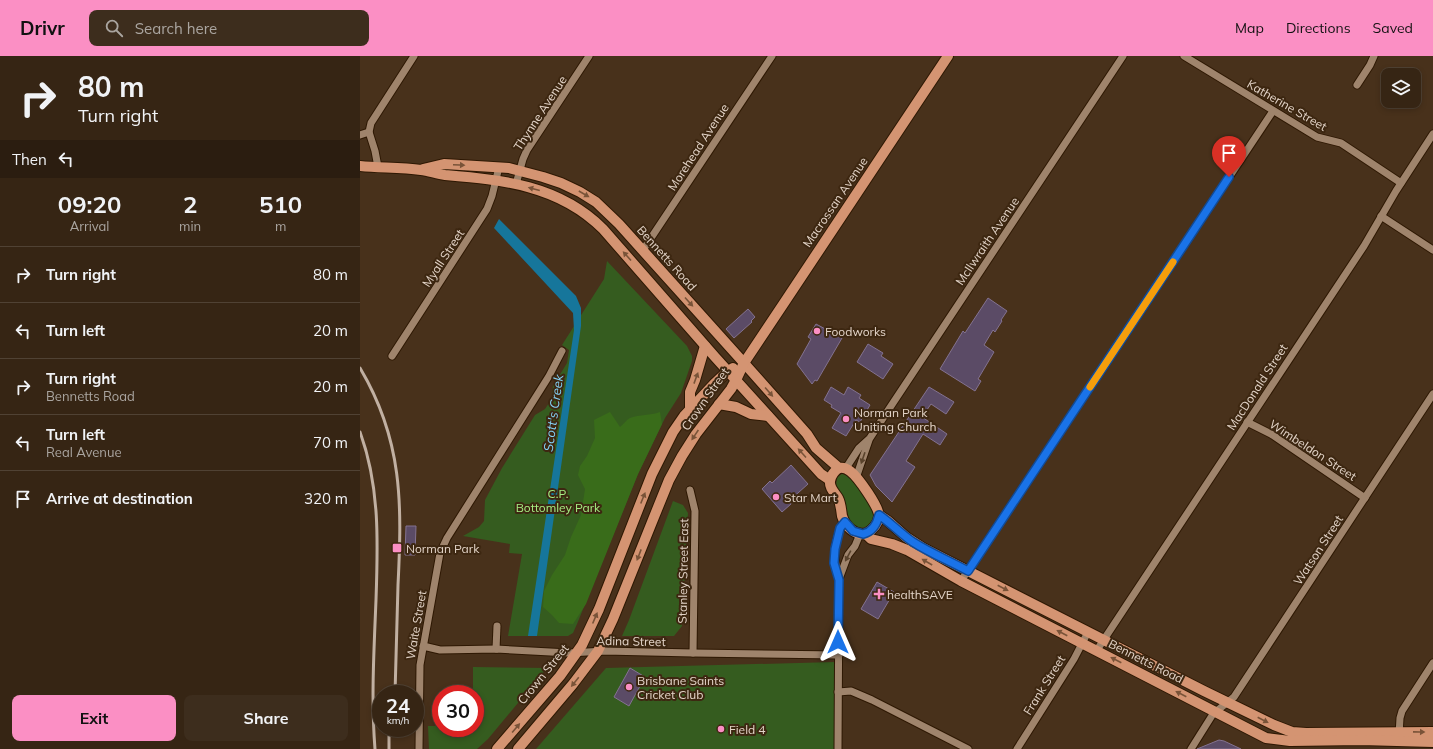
<!DOCTYPE html>
<html lang="en">
<head>
<meta charset="utf-8">
<style>
	body { margin:0; font-family:Mulish,sans-serif; background:#3d2d1d; color:#f1f3f6; height:100vh; display:flex; flex-direction:column; font-size:15px; white-space:nowrap }
	* { box-sizing:border-box; margin:0 }
	p { font-size:13px; color:#aaa5a0 }
	.icon { flex:none; width:22px; height:22px; fill:none; stroke:currentColor; stroke-width:2; stroke-linecap:round; stroke-linejoin:round }
	.map { position:relative; flex:1; overflow:hidden }
	.side { display:flex; flex-direction:column; background:#362514; width:360px }
	.side>* { flex:none }
	.guide { background:#362514; color:#f1f3f6; overflow:hidden }
	.tools { position:absolute; left:1021px; top:12px; display:grid; gap:8px }
	.tools a { display:grid; place-items:center; width:40px; height:40px; border-radius:8px; background:#362514; box-shadow:0 2px 6px #0003,0 0 0 1px #504234; font-size:20px }
	.speed { position:absolute; left:12px; top:629px; display:flex; gap:8px; font-size:20px; font-weight:700; text-align:center }
	.speed>* { display:grid; place-content:center; width:52px; height:52px; border-radius:50%; background:#362514; box-shadow:0 2px 6px #0003,0 0 0 1px #504234; line-height:1 }
	.speed small { font-size:10px; font-weight:400 }
	.speed .limit { border:6px solid #d22; background:#fff; color:#111 }
	.pin { position:absolute; display:grid; place-items:center; width:34px; height:34px; color:#fff; margin:-41px -17px; border-radius:50% 50% 50% 0; rotate:-45deg; box-shadow:0 0 4px #0007 }
	.pin .icon { rotate:45deg }
	.me { position:absolute; width:44px; margin:-22px; rotate:0deg; stroke-linejoin:round; filter:drop-shadow(0 0 3px #0008) }
	.turn { display:flex; align-items:center; gap:14px; height:84px; padding:0 12px; font-size:18px }
	.turn .icon { width:52px; height:52px; stroke-width:2.5 }
	.turn b { display:block; font-size:28px; line-height:34px }
	.then { display:flex; align-items:center; height:38px; padding:0 12px; background:#0003; gap:8px; font-size:15px }
	.eta { display:flex; justify-content:space-evenly; align-items:center; height:68px; text-align:center }
	.eta b { font-size:24px; font-weight:700; line-height:28px }
	.primary-button { display:flex; gap:8px; margin-top:auto; padding:8px 12px }
	.primary-button a { flex:1; height:46px; border-radius:8px; background:#fb8fc4; color:#111; font-size:16px; font-weight:700; line-height:46px; text-align:center }
	.primary-button a+a { background:#3d2d1d; color:#f1f3f6 }
	ul { padding:0; list-style:none }
	li { display:flex; align-items:center; gap:12px; height:56px; padding:0 12px; border-top:1px solid #504234 }
	li div { flex:1 }
	li b { display:block; font-size:15px }
	li em { font-style:normal }
	header { display:flex; align-items:center; gap:24px; box-sizing:border-box; height:56px; padding:0 20px; background:#fb8fc4; color:#111 }
	header strong { font-size:19px }
	nav { display:flex; gap:22px; margin-inline-start:auto; font-size:14px }
	.search { width:280px; height:36px; background:#3d2d1d; display:flex; align-items:center; gap:10px; box-sizing:border-box; padding:0 14px; border-radius:8px; color:#aaa5a0; font-size:15px }
	main { display:flex; flex:1; min-height:0 }
	.map>svg:first-child { display:block }
</style>
</head>
<body>
<header>
<strong>Drivr</strong>
<div class="search"><svg class="icon" aria-label="search" viewBox="0 0 24 24"><circle cx="10" cy="10" r="6"/><path d="M15 15l6 6"/></svg>Search here</div>
<nav><a>Map</a><a>Directions</a><a>Saved</a></nav>
</header>
<main>
<section class="side">
<div class="guide">
<div class="turn"><svg class="icon" aria-label="right" viewBox="0 0 24 24"><path d="M7 20v-9h11M14 6l5 5-5 5"/></svg><div><b>80 m</b>Turn right</div></div>
<div class="then">Then<svg class="icon" aria-label="left" viewBox="0 0 24 24"><path d="M17 20v-9H6M10 6l-5 5 5 5"/></svg></div>
</div>
<div class="eta">
<div><b>09:20</b><p>Arrival</p></div>
<div><b>2</b><p>min</p></div>
<div><b>510</b><p>m</p></div>
</div>
<ul>
<li><svg class="icon" aria-label="right" viewBox="0 0 24 24"><path d="M7 20v-9h11M14 6l5 5-5 5"/></svg><div><b>Turn right</b></div><em>80 m</em></li>
<li><svg class="icon" aria-label="left" viewBox="0 0 24 24"><path d="M17 20v-9H6M10 6l-5 5 5 5"/></svg><div><b>Turn left</b></div><em>20 m</em></li>
<li><svg class="icon" aria-label="right" viewBox="0 0 24 24"><path d="M7 20v-9h11M14 6l5 5-5 5"/></svg><div><b>Turn right</b><p>Bennetts Road</p></div><em>20 m</em></li>
<li><svg class="icon" aria-label="left" viewBox="0 0 24 24"><path d="M17 20v-9H6M10 6l-5 5 5 5"/></svg><div><b>Turn left</b><p>Real Avenue</p></div><em>70 m</em></li>
<li><svg class="icon" aria-label="arrive" viewBox="0 0 24 24"><path d="M6 21V4h12l-3 4 3 4H6"/></svg><div><b>Arrive at destination</b></div><em>320 m</em></li>
</ul>
<div class="primary-button"><a>Exit</a><a>Share</a></div>
</section>
<div class="map">
<svg width="1073" height="693" viewBox="0 0 1073 693">
	<rect width="100%" height="100%" fill="#48311b"/>
	<g fill="#355c1f">
		<polygon points="247,205 327,290 332,300 332,305 321,337 305,362 278,418 217,568 213,577 208,580 148,580 162,498 149,497 150,488 103,480 119,471 124,465 125,444 142,412 175,359 185,353 189,347 192,342 193,330 207,307 209,294 202,289 244,223"/>
		<path d="M482 418C492 419 509 445 512 454 514 457 514 460 513 464 509 470 505 473 496 471L490 465 485 449 476 430 477 421Z"/>
		<polygon points="313,445 323,449 328,457 322,570 314,580 262,580 269,564"/>
		<polygon points="474,606 474,693 176,693 246,612"/>
		<polygon points="113,611 187,612 128,683 117,693 69,693 68,670 81,670 81,672 115,672 115,638 113,638"/>
	</g>
	<path fill="#396c1a" d="M250 356 260 371C264 368 266 364 270 362 280 358 290 360 300 356L302 368 278 418 226 548 213 568 199 567 192 559 183 551 184 535 192 519 205 499 211 481 221 459 225 433 218 419 220 410 227 400 235 382 234 364Z"/>
	<polygon fill="#16769b" points="139,163 216,240 221,252 221,270 177,580 168,580 214,274 213,257 134,172"/>
	<g fill="#5b4b66" stroke="#837290">
		<polygon points="628,242 647,255 641,264 642,265 635,276 633,274 624,289 634,296 618,323 621,325 615,335 580,313 603,275 605,277"/>
		<polygon points="388,253 395,261 391,265 392,266 374,282 366,273"/>
		<polygon points="456,268 482,282 457,325 455,324 452,328 437,308 451,283 448,281"/>
		<polygon points="508,288 523,297 521,300 533,308 523,323 497,306"/>
		<polygon points="471,331 484,339 488,331 501,339 499,342 510,349 500,366 496,364 486,380 472,372 481,357 471,351 472,349 464,344"/>
		<polygon points="569,331 594,346 586,358 571,348 562,361 587,378 580,389 563,378 546,405 555,411 532,446 516,430 510,419"/>
		<polygon points="431,409 448,428 429,445 431,448 422,456 402,433 410,425 412,427"/>
		<polygon points="46,470 56,470 55,499 45,499"/>
		<polygon points="517,526 534,536 518,563 501,553"/>
		<polygon points="270,612 285,621 269,650 254,641"/>
		<polygon points="859,684 864,685 881,693 837,693"/>
	</g>
	<g fill="none" stroke-linecap="round" stroke-linejoin="round">
		<g stroke="#2e1803" stroke-width="9">
			<g id="minor">
				<polyline points="824,0 957,81 981,87 1041,127"/>
				<polyline points="997,29 1010,9 1014,0"/>
				<polyline points="0,79 9,76"/>
				<polyline points="18,111 15,95 9,76 11,67 54,0"/>
				<polyline points="156,128 163,103 167,94 229,0"/>
				<polyline points="1021,160 1073,194"/>
				<polyline points="283,194 412,0"/>
				<polyline points="32,300 127,153 132,140 139,111"/>
				<polyline points="887,366 911,378 1005,442"/>
				<polyline points="486,412 499,392 510,382 529,353 763,0"/>
				<polyline points="496,422 509,384"/>
				<polyline points="330,434 335,455 333,597"/>
				<polyline points="479,523 488,499 495,490 500,478"/>
				<polyline points="601,525 913,55"/>
				<polyline points="63,590 80,594 136,593 209,597 245,595 333,597 479,599"/>
				<polyline points="136,593 137,570"/>
				<polyline points="737,594 1004,190 1036,135 1073,78"/>
				<polyline points="478,636 491,635 512,644 608,693"/>
				<polyline points="1039,679 1040,662 1042,655 1073,607"/>
				<polyline points="59,693 60,609 80,497 87,482 189,320 202,295"/>
				<path d="M478 693 479 524C474 505 472 482 485 466"/>
				<polyline points="657,693 714,603 728,576"/>
				<polyline points="831,693 853,658 874,641 1073,338"/>
			</g>
		</g>
		<g stroke="#2e1803" stroke-width="12">
			<g id="major">
				<path d="M0 110C20 112 41 111 61 114 69 115 77 118 85 119 143 124 199 129 243 173L355 301 461 418 470 424"/>
				<polyline points="63,113 84,108 149,112 183,121 201,127 220,136 236,146 259,168 384,307 447,378 456,392 479,412"/>
				<polyline points="359,348 376,351 391,358 408,360"/>
				<polyline points="330,354 330,336 335,324 345,290"/>
				<path d="M479 412C483 411 486 412 490 415 498 421 520 452 519 461 518 468 512 474 506 478 495 480 485 470 482 460 481 454 481 448 478 442 475 437 469 432 470 425 471 420 474 415 479 412Z"/>
				<polyline points="519,459 528,465 546,481 563,492 844,635 914,669 932,676 946,677 1073,676"/>
				<polyline points="506,478 511,483 532,488 547,494 601,525 906,682 930,685 1001,684 1073,686"/>
				<polyline points="137,693 200,620 222,589 239,553 292,418 313,376 324,360 354,328 368,315 373,312"/>
				<polyline points="158,693 213,628 238,595 253,563 292,466 309,424 322,400 336,378 371,333 376,324 384,307 426,244 588,0"/>
			</g>
		</g>
		<use href="#minor" stroke="#9f846c" stroke-width="7"/>
		<use href="#major" stroke="#d49472" stroke-width="10"/>
		<g stroke="#c1b0a2" stroke-width="3">
			<path d="M0 312C43 384 42 448 38 529 37 565 36 602 35 638"/>
			<path d="M0 376C20 430 18 488 16 544 14 594 11 644 15 693"/>
			<polyline points="29,693 29,672"/>
		</g>
	</g>
	<defs><path id="oneway-solid" d="M-6-.8H1V-3.2L6.5 0L1 3.2V.8H-6Z"/></defs>
	<g fill="#795338">
		<use href="#oneway-solid" transform="translate(99 109) rotate(2)"/>
		<use href="#oneway-solid" transform="translate(174 133) rotate(-165)"/>
		<use href="#oneway-solid" transform="translate(224 138) rotate(30)"/>
		<use href="#oneway-solid" transform="translate(267 200) rotate(-132)"/>
		<use href="#oneway-solid" transform="translate(329 246) rotate(48)"/>
		<use href="#oneway-solid" transform="translate(336 322) rotate(-70)"/>
		<use href="#oneway-solid" transform="translate(409 336) rotate(49)"/>
		<use href="#oneway-solid" transform="translate(335 379) rotate(124)"/>
		<use href="#oneway-solid" transform="translate(442 397) rotate(-132)"/>
		<use href="#oneway-solid" transform="translate(283 442) rotate(-68)"/>
		<use href="#oneway-solid" transform="translate(279 499) rotate(111)"/>
		<use href="#oneway-solid" transform="translate(567 506) rotate(-150)"/>
		<use href="#oneway-solid" transform="translate(643 532) rotate(27)"/>
		<use href="#oneway-solid" transform="translate(235 562) rotate(-67)"/>
		<use href="#oneway-solid" transform="translate(702 577) rotate(-152)"/>
		<use href="#oneway-solid" transform="translate(756 604) rotate(-153)"/>
		<use href="#oneway-solid" transform="translate(215 626) rotate(129)"/>
		<use href="#oneway-solid" transform="translate(821 638) rotate(-153)"/>
		<use href="#oneway-solid" transform="translate(903 664) rotate(27)"/>
		<use href="#oneway-solid" transform="translate(156 672) rotate(-50)"/>
		<use href="#oneway-solid" transform="translate(1059 676) rotate(1)"/>
	</g>
	<g fill="#5a432c">
		<use href="#oneway-solid" transform="translate(503 402) rotate(109)"/>
		<use href="#oneway-solid" transform="translate(488 500) rotate(118)"/>
	</g>
	<g fill="none" stroke-linecap="round" stroke-linejoin="round">
		<g stroke="#114b97" stroke-width="10">
			<path id="route" d="M478 586 479 524 474 507 475 493 480 472 485 466 493 475 503 478C512 476 517 468 519 459 531 467 541 478 553 486 570 497 590 505 608 515L869 121"/>
		</g>
		<use href="#route" stroke="#1a73e8" stroke-width="7"/>
		<polyline stroke="#f59e0b" stroke-width="7" points="730,331 813,206"/>
	</g>
	<g fill="#fb8fc4" stroke="#3d2711" stroke-width="1.5">
		<circle cx="457" cy="275" r="4"/>
		<circle cx="486" cy="363" r="4"/>
		<circle cx="416" cy="441" r="4"/>
		<rect x="32" y="487" width="10" height="10" rx="2"/>
		<path d="M517 532h4v4h4v4h-4v4h-4v-4h-4v-4h4z"/>
		<circle cx="269" cy="631" r="4"/>
		<circle cx="361" cy="673" r="4"/>
	</g>
	<g text-anchor="middle" dominant-baseline="central" stroke-width="4" stroke-linejoin="round" paint-order="stroke">
		<g font-size="12" fill="#e3d4c8" stroke="#3d2711">
			<text transform="translate(927 49) rotate(30)">Katherine Street</text>
			<text transform="translate(180 57) rotate(-57)">Thynne Avenue</text>
			<text transform="translate(338 91) rotate(-57)">Morehead Avenue</text>
			<text transform="translate(475 146) rotate(-56)">Macrossan Avenue</text>
			<text transform="translate(627 185) rotate(-56)">McIlwraith Avenue</text>
			<text transform="translate(83 202) rotate(-57)">Myall Street</text>
			<text transform="translate(307 202) rotate(48)">Bennetts Road</text>
			<text transform="translate(897 331) rotate(-57)">MacDonald Street</text>
			<text transform="translate(345 343) rotate(-55)">Crown Street</text>
			<text transform="translate(953 394) rotate(33)">Wimbeldon Street</text>
			<text transform="translate(958 494) rotate(-57)">Watson Street</text>
			<text transform="translate(323 515) rotate(-89)">Stanley Street East</text>
			<text transform="translate(56 569) rotate(-80)">Waite Street</text>
			<text transform="translate(271 585) rotate(1)">Adina Street</text>
			<text transform="translate(786 605) rotate(27)">Bennetts Road</text>
			<text transform="translate(183 618) rotate(-51)">Crown Street</text>
			<text transform="translate(684 629) rotate(-58)">Frank Street</text>
		</g>
		<g font-size="12" fill="#e3d4c8" stroke="#3d2711" text-anchor="start">
			<text x="465" y="275">Foodworks</text>
			<text x="494" y="356">Norman Park<tspan x="494" dy="14">Uniting Church</tspan></text>
			<text x="424" y="441">Star Mart</text>
			<text x="46" y="492">Norman Park</text>
			<text x="527" y="538">healthSAVE</text>
			<text x="277" y="624">Brisbane Saints<tspan x="277" dy="14">Cricket Club</tspan></text>
			<text x="369" y="673">Field 4</text>
		</g>
		<g font-size="12" fill="#a6ed83" stroke="#3d2711">
			<text x="198" y="437">C.P.<tspan x="198" dy="14">Bottomley Park</tspan></text>
		</g>
		<g font-size="13" font-style="italic" fill="#84d2f7" stroke="#3d2711">
			<text transform="translate(193 357) rotate(-82)">Scott's Creek</text>
		</g>
	</g>
</svg>
<div class="tools">
<a><svg class="icon" aria-label="layers" viewBox="0 0 24 24"><path d="M12 4l9 5-9 5-9-5zM3 14l9 5 9-5"/></svg></a>
</div>
<div class="speed"><div>24<small>km/h</small></div><div class="limit">30</div></div>
<div class="pin" style="left:869px;top:121px;background:#d93025"><svg class="icon" aria-label="arrive" viewBox="0 0 24 24"><path d="M6 21V4h12l-3 4 3 4H6"/></svg></div>
<svg class="me" style="left:478px;top:586px" viewBox="-20 -20 40 40"><path d="M0-17L14 15 0 8-14 15z" fill="#1a73e8" stroke="#fff" stroke-width="4"/></svg>
</div>
</main>
</body>
</html>
